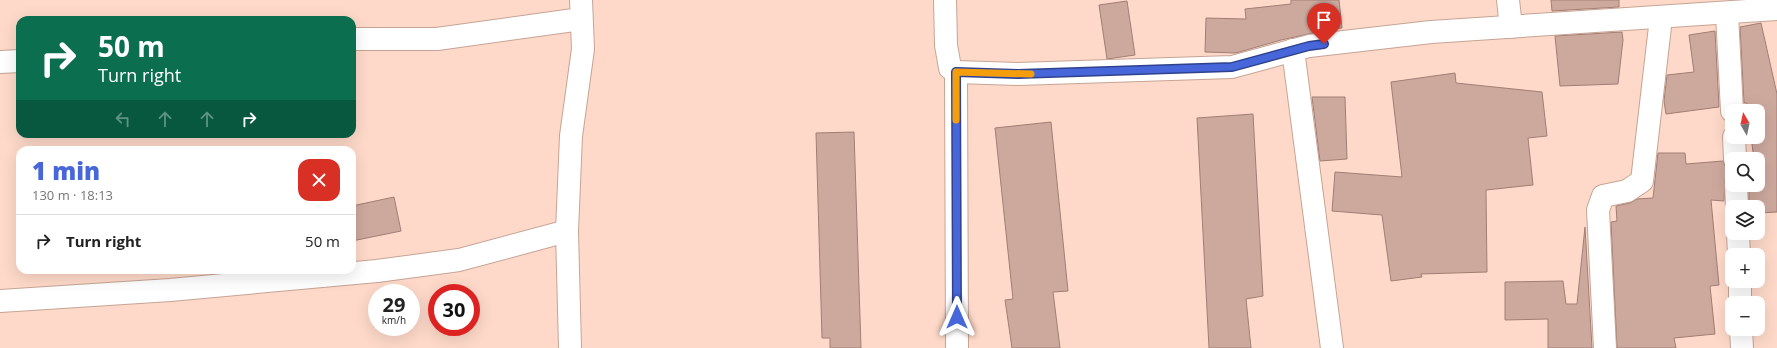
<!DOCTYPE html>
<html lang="en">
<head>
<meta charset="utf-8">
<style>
	body { margin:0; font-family:"Open Sans",sans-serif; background:#f2f2f2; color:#222; height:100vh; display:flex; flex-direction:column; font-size:15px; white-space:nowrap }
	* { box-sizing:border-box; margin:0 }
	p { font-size:13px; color:#767676 }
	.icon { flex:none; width:22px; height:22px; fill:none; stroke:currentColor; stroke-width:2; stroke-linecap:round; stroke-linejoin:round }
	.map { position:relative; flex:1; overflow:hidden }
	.details { position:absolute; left:16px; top:146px; width:340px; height:128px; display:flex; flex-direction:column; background:#fff; border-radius:12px; box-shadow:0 4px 16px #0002 }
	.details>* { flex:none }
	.guide { position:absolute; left:16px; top:16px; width:340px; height:122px; border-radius:12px; box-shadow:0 4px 16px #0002; background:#0b6e4f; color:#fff; overflow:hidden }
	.needle { width:26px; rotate:351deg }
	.buttons { position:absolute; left:1725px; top:104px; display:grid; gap:8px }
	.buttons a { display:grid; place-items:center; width:40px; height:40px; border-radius:8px; background:#fff; box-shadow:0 4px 16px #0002; font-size:20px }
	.speed { position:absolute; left:368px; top:284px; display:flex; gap:8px; font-size:20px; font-weight:700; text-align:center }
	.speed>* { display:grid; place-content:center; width:52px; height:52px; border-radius:50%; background:#fff; box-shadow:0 4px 16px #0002; line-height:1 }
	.speed small { font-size:10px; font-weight:400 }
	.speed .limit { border:6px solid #d22; background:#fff; color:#111 }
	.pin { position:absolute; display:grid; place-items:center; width:34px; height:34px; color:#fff; margin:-41px -17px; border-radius:50% 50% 50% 0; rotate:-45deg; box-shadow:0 0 4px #0007 }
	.pin .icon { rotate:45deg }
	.me { position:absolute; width:44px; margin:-22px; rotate:0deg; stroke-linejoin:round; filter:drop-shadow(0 0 3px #0008) }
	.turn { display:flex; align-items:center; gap:14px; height:84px; padding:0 16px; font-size:18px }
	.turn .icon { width:52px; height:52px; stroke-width:2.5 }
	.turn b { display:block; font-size:28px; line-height:34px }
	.lanes { display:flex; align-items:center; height:38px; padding:0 16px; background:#0003; justify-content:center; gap:20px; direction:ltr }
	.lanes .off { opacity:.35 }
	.round { display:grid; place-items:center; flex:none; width:42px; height:42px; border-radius:12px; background:#f2f2f2 }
	.overview { display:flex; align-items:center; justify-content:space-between; height:68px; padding:0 16px }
	h1 { font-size:24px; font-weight:800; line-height:30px; color:#4766d9 }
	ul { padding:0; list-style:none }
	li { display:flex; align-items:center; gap:12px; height:52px; padding:0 16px; border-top:1px solid #e0e0e0 }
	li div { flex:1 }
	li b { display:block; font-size:15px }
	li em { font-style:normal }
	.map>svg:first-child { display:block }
</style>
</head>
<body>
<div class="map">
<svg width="1777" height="348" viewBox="0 0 1777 348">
	<rect width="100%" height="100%" fill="#fed9c9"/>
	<g fill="#cda89d" stroke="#a17e74">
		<polygon points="1291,0 1339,0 1342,28 1313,31 1313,33 1281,40 1236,53 1205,52 1206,18 1246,19 1245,9 1291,4"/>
		<polygon points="1551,0 1619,0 1619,7 1552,11"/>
		<polygon points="1127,1 1135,55 1107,59 1099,5"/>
		<polygon points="1761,23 1777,94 1777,212 1760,213 1758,202 1749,202 1749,185 1758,185 1758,159 1754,159 1751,137 1758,137 1758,111 1748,111 1747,103 1744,103 1740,27"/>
		<polygon points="1715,31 1719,107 1666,114 1664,101 1667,75 1694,72 1689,35"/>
		<polygon points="1622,32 1623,40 1618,84 1560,86 1555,36"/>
		<polygon points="1455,73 1456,83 1542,92 1547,136 1528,138 1533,185 1486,190 1487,272 1421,274 1422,277 1391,281 1382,215 1332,211 1335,172 1402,177 1391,82"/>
		<polygon points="1312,97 1345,97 1347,159 1320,161"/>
		<polygon points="1253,114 1263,296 1246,299 1251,348 1209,348 1197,118"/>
		<polygon points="1051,122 1068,291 1053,292 1060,348 1012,348 1005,300 1013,299 995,128"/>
		<polygon points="854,132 861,348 830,348 830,338 822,338 816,133"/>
		<polygon points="1658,153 1685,153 1686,164 1723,161 1725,166 1732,171 1732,174 1725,180 1724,201 1711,200 1719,285 1710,286 1715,334 1674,338 1676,348 1617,348 1611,222 1617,221 1616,206 1630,203 1637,199 1653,198"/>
		<polygon points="394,197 401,231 352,241 352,206"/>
		<polygon points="1585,227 1592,348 1548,348 1548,319 1505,320 1505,282 1563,281 1566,304 1577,304"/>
	</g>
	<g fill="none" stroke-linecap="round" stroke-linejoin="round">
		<g stroke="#c6a495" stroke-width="24">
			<g id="street">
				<polyline points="945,0 946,45 950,68 956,72 1018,74 1232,67 1309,46 1431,32 1777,9"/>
				<polyline points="1508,0 1511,27"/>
				<polyline points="1727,14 1732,111"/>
				<polyline points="352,39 437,39 581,19"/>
				<polyline points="1293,50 1332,348"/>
				<polyline points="0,62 20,61"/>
				<polyline points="956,72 957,348"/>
				<polyline points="1734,137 1735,159"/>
				<polyline points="1736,185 1737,207"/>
				<polyline points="1738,233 1739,255"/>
				<polyline points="1740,281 1740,303"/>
				<polyline points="0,301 170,290 377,271 459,260 567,231"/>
				<polyline points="1741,329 1742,348"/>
				<polyline points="570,348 567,231 571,136 583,49 581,0"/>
				<polyline points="1605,348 1598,210 1603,196 1627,191 1642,181 1661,18"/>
			</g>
		</g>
		<use href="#street" stroke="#fff" stroke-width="22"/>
	</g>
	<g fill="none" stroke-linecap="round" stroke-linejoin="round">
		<g stroke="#2e428d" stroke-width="10">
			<polyline id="route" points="957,317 956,72 1018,74 1232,67 1309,46 1324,44"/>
		</g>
		<use href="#route" stroke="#4766d9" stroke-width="7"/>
		<polyline stroke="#f59e0b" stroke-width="7" points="956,120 956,72 1031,74"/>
	</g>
</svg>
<div class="buttons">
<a><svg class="needle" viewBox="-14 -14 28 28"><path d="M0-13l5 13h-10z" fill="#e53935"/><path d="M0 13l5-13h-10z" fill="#767676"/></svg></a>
<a><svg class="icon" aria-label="search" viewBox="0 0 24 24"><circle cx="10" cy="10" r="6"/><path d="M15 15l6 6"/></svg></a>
<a><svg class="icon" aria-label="layers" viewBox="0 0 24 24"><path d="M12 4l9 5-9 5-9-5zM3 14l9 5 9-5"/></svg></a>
<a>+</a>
<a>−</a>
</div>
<div class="speed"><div>29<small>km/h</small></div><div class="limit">30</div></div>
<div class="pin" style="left:1324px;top:44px;background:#d93025"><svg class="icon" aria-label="arrive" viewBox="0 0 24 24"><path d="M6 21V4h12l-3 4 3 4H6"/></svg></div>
<svg class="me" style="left:957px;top:317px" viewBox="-20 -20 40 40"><path d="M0-17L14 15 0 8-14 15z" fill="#4766d9" stroke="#fff" stroke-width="4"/></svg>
<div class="guide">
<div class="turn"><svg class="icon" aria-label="right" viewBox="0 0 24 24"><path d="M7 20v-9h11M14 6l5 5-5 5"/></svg><div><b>50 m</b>Turn right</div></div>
<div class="lanes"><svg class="icon off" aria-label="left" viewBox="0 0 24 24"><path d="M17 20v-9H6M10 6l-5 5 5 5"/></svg><svg class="icon off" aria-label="ahead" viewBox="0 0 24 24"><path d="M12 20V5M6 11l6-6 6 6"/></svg><svg class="icon off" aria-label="ahead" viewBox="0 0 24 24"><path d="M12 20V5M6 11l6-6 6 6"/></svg><svg class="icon" aria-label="right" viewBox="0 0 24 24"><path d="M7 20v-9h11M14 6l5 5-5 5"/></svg></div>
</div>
<section class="details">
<div class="overview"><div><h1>1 min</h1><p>130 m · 18:13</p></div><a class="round" style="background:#d93025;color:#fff"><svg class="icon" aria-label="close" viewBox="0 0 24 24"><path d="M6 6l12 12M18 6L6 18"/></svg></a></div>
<ul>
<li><svg class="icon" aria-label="right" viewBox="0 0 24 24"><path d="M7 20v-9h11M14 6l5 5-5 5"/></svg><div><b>Turn right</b></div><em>50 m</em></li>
</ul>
</section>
</div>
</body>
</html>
